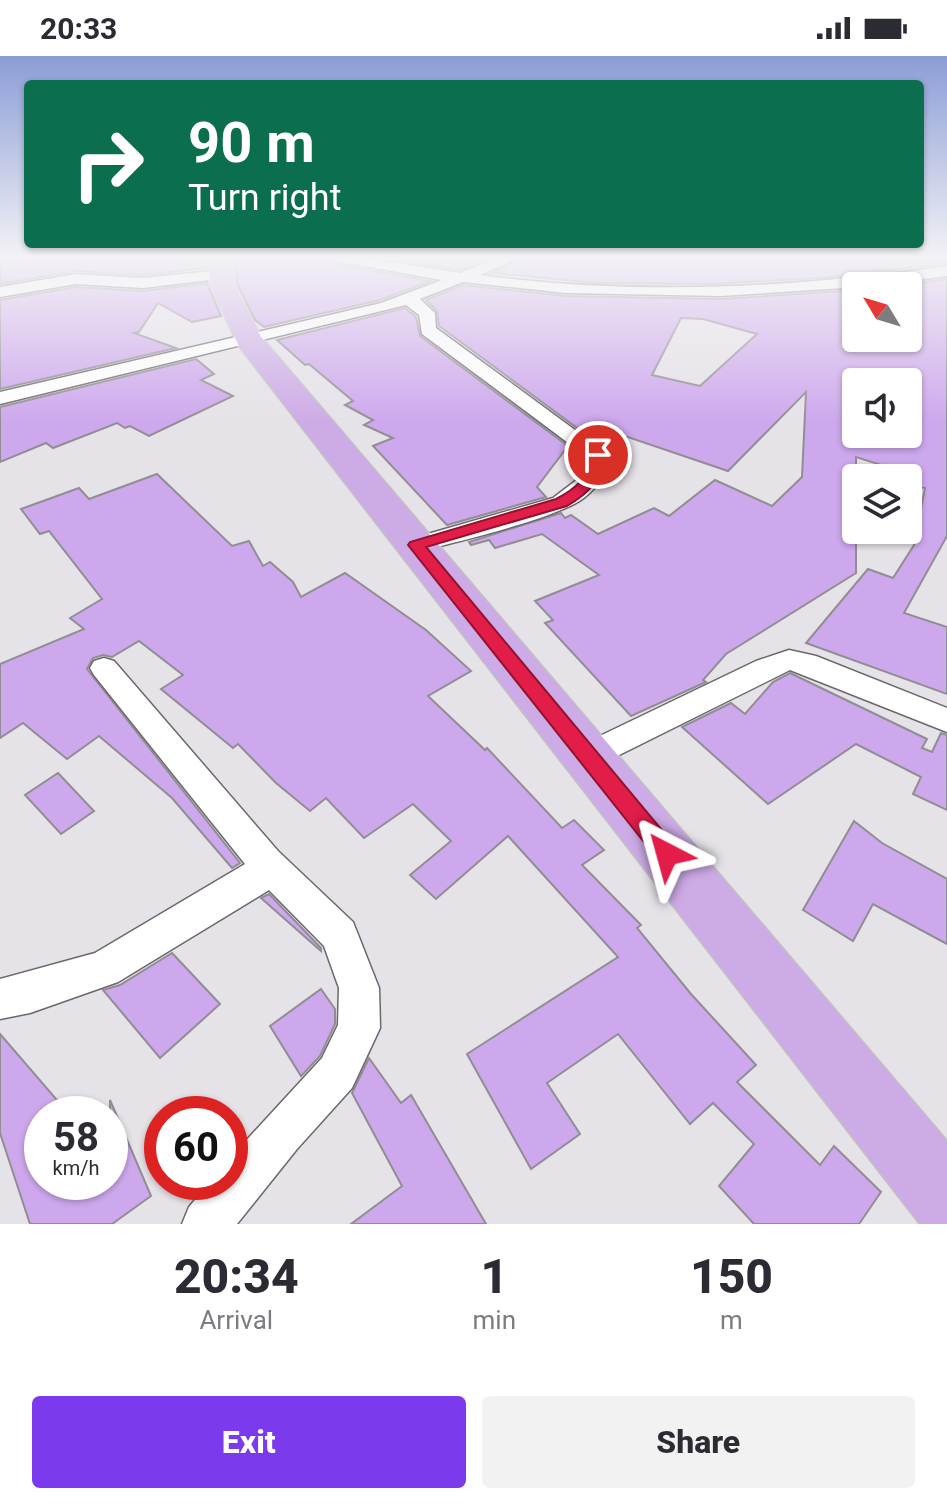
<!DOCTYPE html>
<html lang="en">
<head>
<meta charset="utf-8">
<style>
	body { margin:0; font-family:Roboto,sans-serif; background:#f2f2f3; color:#2b2b33; height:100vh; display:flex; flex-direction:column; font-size:30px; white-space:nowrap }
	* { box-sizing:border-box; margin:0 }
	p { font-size:26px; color:#7c7c81 }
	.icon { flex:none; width:44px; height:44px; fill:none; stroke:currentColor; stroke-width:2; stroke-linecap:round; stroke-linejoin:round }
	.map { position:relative; height:1168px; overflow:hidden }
	.details { display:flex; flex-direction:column; background:#fff; flex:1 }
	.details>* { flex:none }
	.top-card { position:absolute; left:24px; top:24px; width:900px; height:168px; border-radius:8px; box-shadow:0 2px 6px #0004; background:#0b6e4f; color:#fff; overflow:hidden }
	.needle { width:52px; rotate:308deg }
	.buttons { position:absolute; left:842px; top:216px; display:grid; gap:16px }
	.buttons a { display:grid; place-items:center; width:80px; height:80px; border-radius:8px; background:#fff; box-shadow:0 2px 6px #0004; font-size:40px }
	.speed { position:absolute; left:24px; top:1040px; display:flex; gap:16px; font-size:40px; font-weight:700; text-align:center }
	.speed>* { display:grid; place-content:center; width:104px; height:104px; border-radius:50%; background:#fff; box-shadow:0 2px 6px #0004; line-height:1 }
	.speed small { font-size:20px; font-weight:400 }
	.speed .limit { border:12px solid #d22; background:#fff; color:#111 }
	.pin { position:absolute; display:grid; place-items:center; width:68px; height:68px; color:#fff; margin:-34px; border:4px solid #fff; border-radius:50%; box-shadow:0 2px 8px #0007 }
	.me { position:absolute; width:88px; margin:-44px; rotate:321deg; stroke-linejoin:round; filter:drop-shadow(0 0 6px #0008) }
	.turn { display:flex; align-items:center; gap:28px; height:168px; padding:0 32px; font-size:36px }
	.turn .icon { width:104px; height:104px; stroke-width:2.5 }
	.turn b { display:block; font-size:56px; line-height:68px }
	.eta { display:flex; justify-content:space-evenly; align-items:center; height:136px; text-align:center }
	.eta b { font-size:48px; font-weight:800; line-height:56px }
	.primary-button { display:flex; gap:16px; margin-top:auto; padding:16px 32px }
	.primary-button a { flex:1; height:92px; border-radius:8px; background:#7c3aed; color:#fff; font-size:32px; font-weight:800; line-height:92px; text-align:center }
	.primary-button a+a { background:#f2f2f3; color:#2b2b33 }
	.status { display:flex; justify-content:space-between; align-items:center; height:56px; padding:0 40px; background:#fff; direction:ltr }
	.status svg { height:22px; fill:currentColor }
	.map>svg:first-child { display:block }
</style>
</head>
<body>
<div class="status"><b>20:33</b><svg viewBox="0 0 49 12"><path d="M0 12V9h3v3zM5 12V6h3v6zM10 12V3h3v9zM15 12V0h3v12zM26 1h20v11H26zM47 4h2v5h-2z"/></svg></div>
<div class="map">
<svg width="947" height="1168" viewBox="0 0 947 1168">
	<rect width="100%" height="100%" fill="#e5e2e8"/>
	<g fill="#cea8ed" stroke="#908e93" stroke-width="2" fill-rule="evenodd">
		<polygon points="0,202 14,205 22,202 206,202 206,212 143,219 76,215 0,228"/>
		<polygon points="235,202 332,202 341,209 431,225 380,244 264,271 255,264 237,228"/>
		<polygon points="385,202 490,202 460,214"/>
		<polygon points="521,202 947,202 947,207 831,221 714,228 597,227 491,217"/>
		<path d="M947 223V480L904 557 947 571V638L806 587 868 513 893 522 914 489 925 432 911 430 907 417 856 401V517L726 598 703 624 706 626 631 660 545 567 553 564 535 545 599 519 542 478 495 492 489 484 471 489 469 486 561 457 565 462 571 459 598 478 654 452 669 460 715 424 772 450 802 421 806 336 728 415 625 380 615 387 580 374 439 270 437 255 426 244 463 229 566 240 721 243 856 234V282H908V230H896ZM681 262 703 263 757 278 700 330 652 319ZM856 326H908V378H856Z"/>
		<polygon points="207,227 221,260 192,266 158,247 139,276 134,277 176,292 0,333 0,244 76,231 143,235"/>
		<polygon points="405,252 416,261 420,280 568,390 537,431 546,441 447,469 373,390 393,382 364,369 373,364 345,349 353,345 309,308 305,309 277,284"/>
		<polygon points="196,303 214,318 201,324 233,340 149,380 130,370 125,372 117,367 53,392 46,387 0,406 0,351"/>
		<polygon points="157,418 232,490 249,485 263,510 270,506 293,526 301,541 345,517 426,574 471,615 428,640 485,694 487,692 562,772 574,764 604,794 582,809 641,869 637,872 691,938 756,1009 737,1026 820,1109 834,1090 881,1136 859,1168 754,1168 719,1130 754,1088 713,1047 690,1068 618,978 547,1027 580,1078 531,1113 467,998 618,901 508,780 436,843 410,819 451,785 413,748 364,782 326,742 310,755 276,727 238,688 233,692 161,633 183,619 139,585 112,601 103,599 93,602 87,613 240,807 232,812 172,742 99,680 67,703 23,667 0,682 0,608 84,573 70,562 102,543 49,475 40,478 21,453 79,432 89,443"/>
		<polygon points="790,617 927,683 922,692 932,696 941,677 947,679 947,754 913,738 921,721 856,688 768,748 682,671 731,647 745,658 773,626"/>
		<polygon points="58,717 94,755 61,778 25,739"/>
		<polygon points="854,765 882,787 947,823 947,888 873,848 853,885 803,854"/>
		<polygon points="269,838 321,892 321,895 261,842"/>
		<polygon points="172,897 220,948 160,1002 103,934 120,929"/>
		<polygon points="321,933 335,953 335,968 320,1000 301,1020 270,970"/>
		<polygon points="0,978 69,1058 42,1058 42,1126 110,1126 110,1044 151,1140 112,1168 30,1168 0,1077"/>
		<polygon points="369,1002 401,1047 411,1039 486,1168 351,1168 402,1130 352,1037"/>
	</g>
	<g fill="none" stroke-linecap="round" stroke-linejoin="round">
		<g stroke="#6b686d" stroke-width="3">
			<g id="minor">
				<path d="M335 202H366L460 217 498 202H518L480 219C635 240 793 232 947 210V220L874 230 721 240 566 237 463 226 420 243 435 257 436 272 609 399C606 416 599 430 585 441 560 462 452 487 416 496L407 494 404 489 407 484 553 442 578 423 587 401 422 278 419 259 406 249 0 348V336L381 247 442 224 342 206Z"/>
				<polygon points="221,214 229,219 226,222 143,232 76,228 0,241 0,231 76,218 143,222"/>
				<polygon points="789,594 816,600 947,652 947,676 790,614 599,709 588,713 577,709 572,700 577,691 756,605"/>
				<polygon points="104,602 114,605 278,795 353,866 379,932 380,972 352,1032 297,1093 237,1168 182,1168 189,1151 210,1126 230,1126 230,1102 322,1002 338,969 339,932 324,890 269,834 118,926 30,957 0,963 0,923 95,897 245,808 94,619 90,612 94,605"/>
			</g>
		</g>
		<g stroke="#c2c1c2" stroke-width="3">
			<polygon id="primary" points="209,202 232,202 234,229 261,281 947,1085 947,1168 920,1168 239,290 210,229"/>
		</g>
		<use href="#minor" fill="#fff" fill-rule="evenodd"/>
		<use href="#primary" fill="#cdabe6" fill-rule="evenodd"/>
	</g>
	<linearGradient id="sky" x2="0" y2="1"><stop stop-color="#8b9dd6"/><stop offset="0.55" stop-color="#f3f2f5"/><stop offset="1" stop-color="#f3f2f5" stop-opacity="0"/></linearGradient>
	<rect width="947" height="366" fill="url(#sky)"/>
	<path fill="#e11d48" stroke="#92132f" stroke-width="2" d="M598 394 605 399C601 425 589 437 567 450L426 491 676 791 679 798 676 805 667 808 659 805 408 489 410 486 556 443C577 432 587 423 591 399Z"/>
</svg>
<div class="buttons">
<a><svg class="needle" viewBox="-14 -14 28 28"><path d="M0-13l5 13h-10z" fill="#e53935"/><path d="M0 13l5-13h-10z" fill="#7c7c81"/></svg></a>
<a><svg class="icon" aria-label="sound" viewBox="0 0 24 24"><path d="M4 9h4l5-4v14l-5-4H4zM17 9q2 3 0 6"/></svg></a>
<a><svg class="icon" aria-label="layers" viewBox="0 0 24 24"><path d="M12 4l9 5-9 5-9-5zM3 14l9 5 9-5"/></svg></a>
</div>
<div class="speed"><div>58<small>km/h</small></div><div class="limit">60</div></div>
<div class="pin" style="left:598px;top:399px;background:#d93025"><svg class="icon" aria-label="arrive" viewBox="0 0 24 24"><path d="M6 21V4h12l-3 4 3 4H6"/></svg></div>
<svg class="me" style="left:667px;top:798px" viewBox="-20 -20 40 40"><path d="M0-17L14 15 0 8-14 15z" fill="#e11d48" stroke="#fff" stroke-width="4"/></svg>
<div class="top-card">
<div class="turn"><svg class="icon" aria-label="right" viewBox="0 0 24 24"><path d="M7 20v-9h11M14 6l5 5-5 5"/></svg><div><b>90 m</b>Turn right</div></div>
</div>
</div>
<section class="details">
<div class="eta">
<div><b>20:34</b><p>Arrival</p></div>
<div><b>1</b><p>min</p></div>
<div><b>150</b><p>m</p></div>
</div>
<div class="primary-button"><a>Exit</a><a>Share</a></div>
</section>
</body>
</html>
